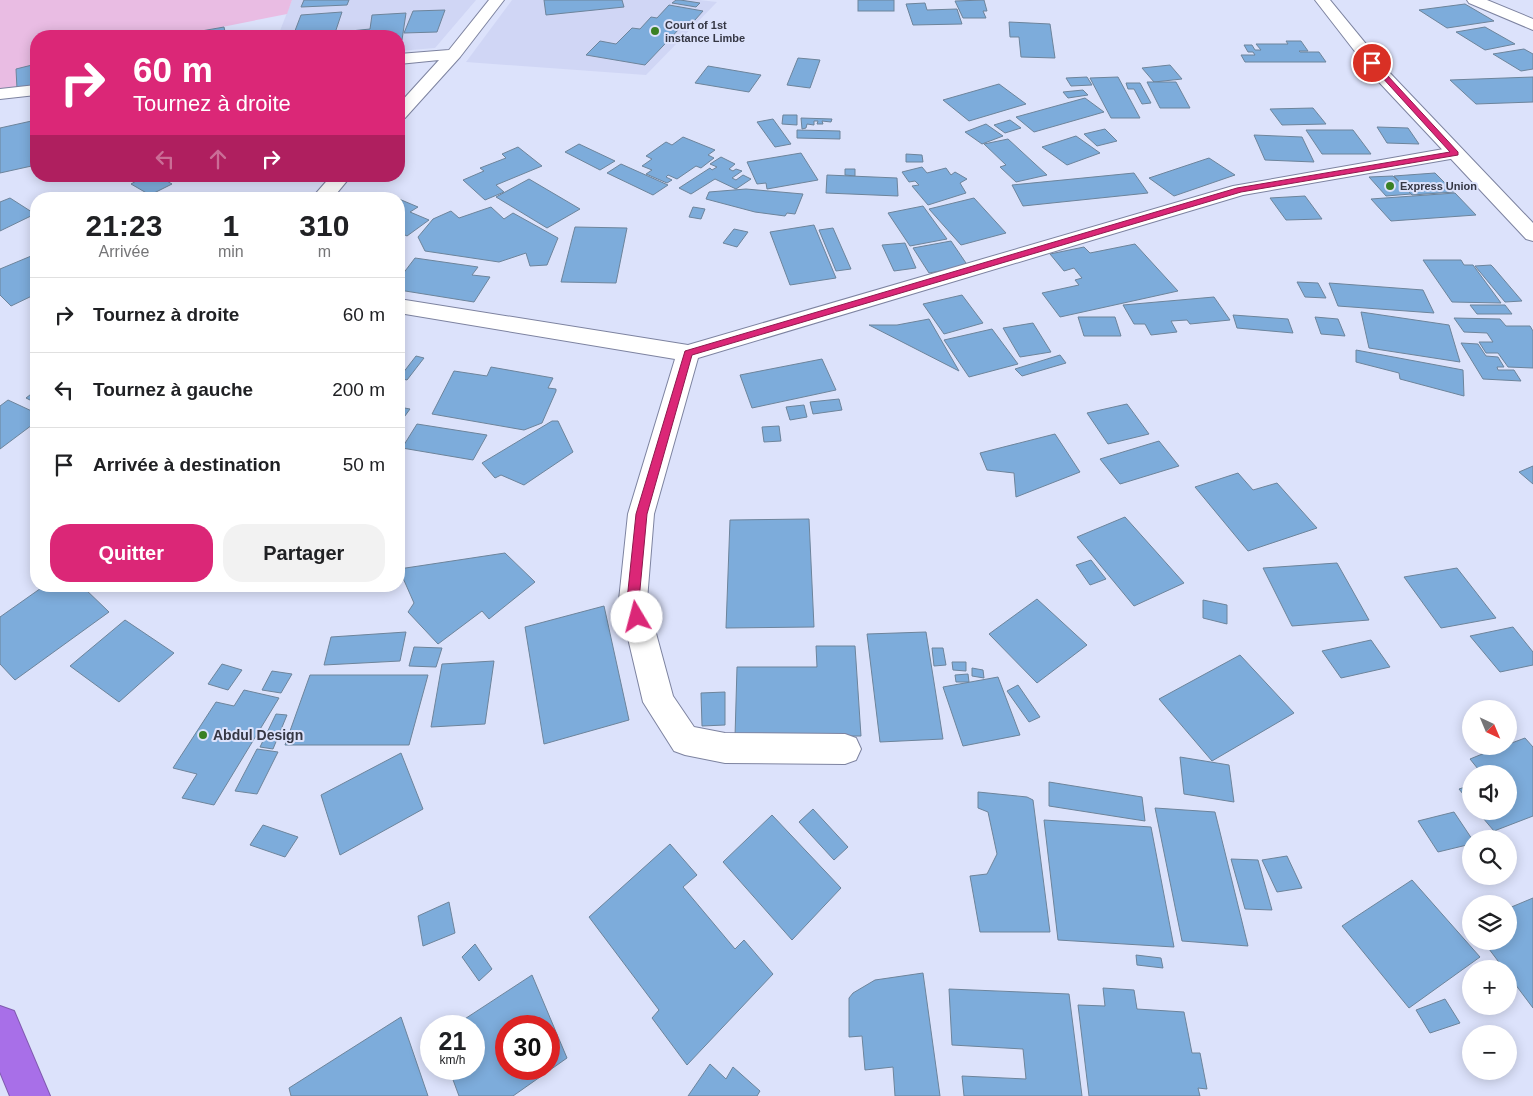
<!DOCTYPE html>
<html lang="fr">
<head>
<meta charset="utf-8">
<style>
	body { margin:0; font-family:Helvetica,sans-serif; background:#f2f2f2; color:#202124; height:100vh; display:flex; flex-direction:column; font-size:19px; white-space:nowrap }
	* { box-sizing:border-box; margin:0 }
	p { font-size:16px; color:#757577 }
	.icon { flex:none; width:28px; height:28px; fill:none; stroke:currentColor; stroke-width:2; stroke-linecap:round; stroke-linejoin:round }
	.map { position:relative; flex:1; overflow:hidden }
	.details { position:absolute; left:30px; top:192px; width:375px; height:400px; display:flex; flex-direction:column; background:#fff; border-radius:20px; box-shadow:0 2px 12px #0003 }
	.details>* { flex:none }
	.banner { position:absolute; left:30px; top:30px; width:375px; height:152px; border-radius:20px; box-shadow:0 2px 12px #0003; background:#db2777; color:#fff; overflow:hidden }
	.needle { width:32px; rotate:136deg }
	.controls { position:absolute; left:1462px; top:700px; display:grid; gap:10px }
	.controls a { display:grid; place-items:center; width:55px; height:55px; border-radius:50%; background:#fff; box-shadow:0 2px 12px #0003; font-size:25px }
	.speed { position:absolute; left:420px; top:1015px; display:flex; gap:10px; font-size:25px; font-weight:700; text-align:center }
	.speed>* { display:grid; place-content:center; width:65px; height:65px; border-radius:50%; background:#fff; box-shadow:0 2px 12px #0003; line-height:1 }
	.speed small { font-size:12px; font-weight:400 }
	.speed .limit { border:8px solid #d22; background:#fff; color:#111 }
	.pin { position:absolute; display:grid; place-items:center; width:42px; height:42px; color:#fff; margin:-21px; border:2px solid #fff; border-radius:50%; box-shadow:0 1px 5px #0007 }
	.me { position:absolute; width:55px; margin:-28px; rotate:352deg; stroke-linejoin:round; filter:drop-shadow(0 0 4px #0008) }
	.turn { display:flex; align-items:center; gap:18px; height:105px; padding:0 20px; font-size:22px }
	.turn .icon { width:65px; height:65px; stroke-width:2.5 }
	.turn b { display:block; font-size:35px; line-height:42px }
	.lanes { display:flex; align-items:center; height:48px; padding:0 20px; background:#0003; justify-content:center; gap:25px; direction:ltr }
	.lanes .off { opacity:.35 }
	.eta { display:flex; justify-content:space-evenly; align-items:center; height:85px; text-align:center }
	.eta b { font-size:30px; font-weight:700; line-height:35px }
	.cta { display:flex; gap:10px; margin-top:auto; padding:10px 20px }
	.cta a { flex:1; height:58px; border-radius:20px; background:#db2777; color:#fff; font-size:20px; font-weight:700; line-height:58px; text-align:center }
	.cta a+a { background:#f2f2f2; color:#202124 }
	ul { padding:0; list-style:none }
	li { display:flex; align-items:center; gap:15px; height:75px; padding:0 20px; border-top:1px solid #e0e0e0 }
	li div { flex:1 }
	li b { display:block; font-size:19px }
	li em { font-style:normal }
	.map>svg:first-child { display:block }
</style>
</head>
<body>
<div class="map">
<svg width="1533" height="1096" viewBox="0 0 1533 1096">
	<rect width="100%" height="100%" fill="#dce2fb"/>
	<g fill="#d0d6f5">
		<polygon points="292,0 476,0 435,48 399,51 399,36 278,36"/>
		<polygon points="512,0 699,0 717,2 646,75 466,62"/>
	</g>
	<polygon fill="#e9bce3" points="0,0 292,0 287,14 177,36 36,36 36,65 16,69 17,89 0,90"/>
	<g fill="#7dacdb" stroke="#6d849b" fill-rule="evenodd">
		<polygon points="304,0 349,0 347,5 301,7"/>
		<polygon points="544,0 622,0 624,7 546,15"/>
		<polygon points="676,0 680,0 700,3 696,7 672,3"/>
		<rect x="858" y="0" width="36" height="11"/>
		<polygon points="984,0 987,11 983,11 986,18 963,18 955,1"/>
		<polygon points="925,3 927,10 957,9 962,24 913,25 906,4"/>
		<polygon points="1465,4 1494,21 1447,28 1419,10"/>
		<polygon points="669,5 703,11 687,29 680,28 645,65 586,55 600,41 616,44 632,28 640,29 651,17 657,18"/>
		<polygon points="445,10 437,32 404,33 413,11"/>
		<polygon points="342,12 334,36 293,36 301,15"/>
		<polygon points="406,13 402,40 399,41 399,36 340,36 341,32 370,29 372,15"/>
		<polygon points="1009,22 1050,24 1055,58 1021,57 1019,37 1010,37"/>
		<polygon points="224,27 226,36 173,36"/>
		<polygon points="1485,27 1515,44 1485,50 1456,32"/>
		<polygon points="1286,41 1301,41 1308,51 1299,51 1300,52 1319,52 1326,62 1245,62 1241,55 1255,55 1253,52 1248,52 1244,45 1252,45 1255,50 1261,50 1256,44 1288,44"/>
		<polygon points="1524,49 1533,54 1533,69 1521,71 1493,54"/>
		<polygon points="798,58 820,60 810,88 787,85"/>
		<polygon points="36,64 36,85 17,89 16,69"/>
		<polygon points="1170,65 1182,79 1154,82 1142,68"/>
		<polygon points="708,66 761,75 749,92 695,83"/>
		<polygon points="1087,77 1092,85 1071,86 1066,78"/>
		<polygon points="1118,77 1140,118 1111,118 1090,78"/>
		<polygon points="1533,77 1533,102 1476,104 1450,80"/>
		<polygon points="1147,82 1176,82 1190,108 1160,108"/>
		<polygon points="1126,83 1140,83 1151,103 1142,104 1134,89 1128,89"/>
		<polygon points="999,84 1026,104 969,121 943,100"/>
		<polygon points="1083,90 1088,95 1068,98 1063,92"/>
		<polygon points="1085,98 1104,112 1034,132 1016,117"/>
		<polygon points="1313,108 1326,124 1282,125 1270,109"/>
		<polygon points="783,115 797,115 797,125 782,124"/>
		<polygon points="801,118 832,119 831,122 822,121 823,124 817,124 818,121 814,121 814,125 807,124 806,128 802,129"/>
		<polygon points="773,119 791,144 775,147 757,122"/>
		<polygon points="36,120 36,165 0,173 0,128"/>
		<polygon points="1010,120 1021,128 1005,133 994,125"/>
		<polygon points="986,124 1003,136 982,144 965,132"/>
		<polygon points="1377,127 1408,128 1419,144 1387,143"/>
		<polygon points="1105,129 1117,141 1097,146 1084,134"/>
		<polygon points="797,130 840,131 840,139 797,138"/>
		<polygon points="1306,130 1353,130 1371,154 1322,154"/>
		<polygon points="1254,135 1302,137 1314,162 1265,160"/>
		<polygon points="1076,136 1100,153 1067,165 1042,147"/>
		<polygon points="683,137 715,150 708,155 714,158 701,168 696,166 677,179 668,175 666,177 672,180 667,183 646,174 652,170 642,166 652,159 646,156 666,142 672,145"/>
		<polygon points="1008,139 1047,175 1016,182 1000,167 1006,165 984,144"/>
		<polygon points="579,144 615,161 600,170 565,152"/>
		<polygon points="518,147 542,166 496,185 504,192 485,200 463,180 484,171 480,168 506,158 502,154"/>
		<polygon points="801,153 818,180 767,189 766,183 757,184 747,162"/>
		<polygon points="906,154 922,155 923,162 906,162"/>
		<polygon points="721,157 735,164 729,169 733,171 736,169 742,171 732,178 736,180 743,175 751,179 736,189 715,179 691,194 679,188 710,168 712,170 717,167 710,164"/>
		<polygon points="1209,158 1235,175 1174,196 1149,178"/>
		<polygon points="621,164 668,185 653,195 607,173"/>
		<polygon points="922,167 927,173 946,168 951,175 955,172 967,179 960,183 966,193 928,205 912,186 919,185 915,181 909,182 902,172"/>
		<polygon points="845,169 855,169 855,176 845,175"/>
		<polygon points="1134,173 1148,193 1023,206 1012,185"/>
		<polygon points="1435,173 1454,192 1412,195 1394,176"/>
		<polygon points="827,175 897,178 898,196 826,193"/>
		<polygon points="145,176 158,176 172,184 150,195 131,184"/>
		<polygon points="1393,176 1411,194 1386,196 1369,177"/>
		<polygon points="529,179 580,209 547,228 496,197"/>
		<polygon points="746,189 803,194 795,214 787,213 785,216 755,212 706,199 709,192"/>
		<polygon points="1455,193 1476,215 1391,221 1371,199"/>
		<polygon points="1305,196 1322,219 1286,220 1270,198"/>
		<polygon points="10,198 35,214 0,231 0,202"/>
		<polygon points="974,198 1006,233 961,245 929,209"/>
		<polygon points="399,199 418,207 410,212 429,220 407,236 399,232"/>
		<polygon points="923,206 947,239 910,246 888,213"/>
		<polygon points="491,207 504,219 513,213 558,238 547,265 530,266 526,253 499,262 425,251 418,237 433,219 451,211 459,218"/>
		<polygon points="693,207 705,209 701,219 689,217"/>
		<polygon points="814,225 836,278 790,285 770,232"/>
		<polygon points="575,227 627,228 616,283 561,282"/>
		<polygon points="833,228 851,269 836,271 819,230"/>
		<polygon points="734,229 748,232 737,247 723,243"/>
		<polygon points="951,241 968,266 929,273 913,248"/>
		<polygon points="905,243 916,268 894,271 882,245"/>
		<polygon points="1135,244 1178,291 1060,317 1042,293 1079,285 1075,280 1082,278 1074,268 1064,271 1050,254 1084,247 1090,253"/>
		<polygon points="36,254 36,294 11,306 0,295 0,269"/>
		<polygon points="415,258 478,267 472,275 490,277 474,302 399,290 399,279"/>
		<polygon points="1423,260 1461,260 1464,265 1473,265 1501,303 1452,302"/>
		<polygon points="1491,265 1493,267 1522,301 1505,302 1475,266"/>
		<polygon points="1297,282 1318,283 1326,298 1305,297"/>
		<polygon points="1329,283 1423,290 1434,313 1338,306"/>
		<polygon points="962,295 983,323 944,334 923,304"/>
		<polygon points="1214,297 1230,320 1190,324 1187,320 1171,321 1177,332 1151,335 1145,324 1134,324 1123,305"/>
		<polygon points="1470,305 1505,305 1512,314 1477,314"/>
		<polygon points="1361,312 1449,325 1460,362 1369,348"/>
		<polygon points="1233,315 1288,319 1293,333 1237,328"/>
		<polygon points="1078,317 1115,317 1121,336 1084,336"/>
		<polygon points="1315,317 1338,319 1345,336 1321,334"/>
		<polygon points="1454,318 1500,319 1506,326 1530,326 1533,331 1533,368 1508,367 1498,353 1486,353 1479,342 1493,342 1487,333 1464,332"/>
		<polygon points="929,319 959,371 869,325 897,325"/>
		<polygon points="1033,323 1051,352 1020,357 1003,328"/>
		<polygon points="992,329 1018,364 969,377 944,340"/>
		<polygon points="1461,343 1478,344 1486,356 1498,357 1504,367 1497,367 1498,370 1514,370 1521,381 1483,379"/>
		<polygon points="1356,350 1463,370 1464,396 1400,379 1399,373 1356,362"/>
		<polygon points="1060,355 1066,363 1022,376 1015,369"/>
		<polygon points="416,356 424,358 407,380 399,378"/>
		<polygon points="822,359 836,390 752,408 740,375"/>
		<polygon points="491,367 553,378 548,388 556,389 556,391 542,423 524,430 432,414 454,371 487,376"/>
		<polygon points="35,391 36,403 26,398"/>
		<polygon points="839,399 842,410 813,414 810,402"/>
		<polygon points="8,400 36,413 36,422 0,449 0,406"/>
		<polygon points="1127,404 1149,434 1108,444 1087,413"/>
		<polygon points="804,405 807,417 790,420 786,407"/>
		<polygon points="399,407 410,409 402,420 399,420"/>
		<polygon points="552,421 558,421 573,452 524,485 501,475 495,478 482,463"/>
		<polygon points="417,424 487,435 473,460 402,448"/>
		<polygon points="779,426 781,441 764,442 762,427"/>
		<polygon points="1055,434 1080,472 1016,497 1014,473 987,470 980,453"/>
		<polygon points="1159,441 1179,466 1120,484 1100,459"/>
		<polygon points="1533,466 1533,484 1519,472"/>
		<polygon points="1238,473 1253,490 1277,483 1317,528 1248,551 1195,487"/>
		<polygon points="1125,517 1184,583 1134,606 1077,537"/>
		<polygon points="809,519 814,627 726,628 730,520"/>
		<polygon points="505,553 535,582 489,619 482,611 438,644 408,612 414,603 399,569"/>
		<polygon points="1091,560 1106,579 1090,585 1076,565"/>
		<polygon points="1337,563 1369,620 1292,626 1263,568"/>
		<polygon points="1457,568 1496,618 1441,628 1404,577"/>
		<polygon points="44,586 82,586 109,612 15,680 0,664 0,617"/>
		<polygon points="1037,599 1087,645 1037,683 989,634"/>
		<polygon points="1203,600 1227,605 1227,624 1203,618"/>
		<polygon points="604,606 629,720 544,744 525,627"/>
		<polygon points="125,620 174,653 119,702 70,666"/>
		<polygon points="1513,627 1533,652 1533,665 1500,672 1470,636"/>
		<polygon points="406,632 400,661 324,665 331,637"/>
		<polygon points="926,632 943,739 880,742 867,634"/>
		<polygon points="1371,640 1390,667 1341,678 1322,651"/>
		<polygon points="816,646 855,646 861,736 735,737 737,667 817,667"/>
		<polygon points="414,647 442,648 436,667 409,666"/>
		<polygon points="932,648 943,648 946,665 934,666"/>
		<polygon points="1240,655 1294,713 1212,761 1159,699"/>
		<polygon points="494,661 485,724 431,727 442,664"/>
		<polygon points="952,662 966,662 966,671 953,670"/>
		<polygon points="222,664 242,670 228,690 208,684"/>
		<polygon points="972,668 983,670 984,678 972,676"/>
		<polygon points="272,671 292,674 281,693 262,690"/>
		<polygon points="968,674 969,682 956,682 955,675"/>
		<polygon points="310,675 428,675 409,745 285,745"/>
		<polygon points="998,677 1020,735 963,746 943,687"/>
		<polygon points="1018,685 1040,717 1029,722 1007,691"/>
		<polygon points="244,690 279,698 214,805 182,798 197,774 173,768 216,702 234,706"/>
		<polygon points="725,692 725,725 702,726 701,693"/>
		<polygon points="276,714 287,715 273,749 260,747"/>
		<polygon points="1525,738 1533,747 1533,816 1494,831 1477,811 1509,811 1509,774 1482,774 1470,759 1502,746 1509,746 1509,744"/>
		<polygon points="257,749 278,752 257,794 235,791"/>
		<polygon points="401,753 423,809 340,855 321,795"/>
		<polygon points="1180,757 1229,765 1234,802 1184,794"/>
		<polygon points="1049,782 1142,797 1145,821 1049,806"/>
		<polygon points="1471,785 1471,804 1459,789"/>
		<polygon points="978,792 1027,797 1033,800 1050,932 980,932 970,876 987,874 997,854 988,812 978,808"/>
		<polygon points="1155,808 1215,812 1248,946 1182,941"/>
		<polygon points="813,809 848,847 834,860 799,822"/>
		<polygon points="1454,812 1472,839 1471,844 1438,852 1418,821"/>
		<polygon points="772,815 841,888 792,940 723,862"/>
		<polygon points="1044,820 1151,827 1174,947 1058,940"/>
		<polygon points="263,825 298,837 285,857 250,845"/>
		<polygon points="670,844 697,875 683,887 735,949 744,940 773,974 687,1065 652,1018 659,1010 589,917"/>
		<polygon points="1287,856 1302,888 1277,892 1262,860"/>
		<polygon points="1231,859 1258,860 1272,910 1245,909"/>
		<polygon points="1412,880 1480,957 1409,1008 1342,926"/>
		<polygon points="1533,898 1533,1008 1509,976 1509,969 1504,969 1483,941 1509,941 1509,908"/>
		<polygon points="449,902 455,933 423,946 418,916"/>
		<polygon points="475,944 492,969 479,981 462,957"/>
		<polygon points="1136,955 1161,958 1163,968 1137,965"/>
		<polygon points="923,973 940,1096 895,1096 893,1067 865,1070 862,1036 849,1037 849,998 853,993 875,980"/>
		<path d="M532 975 567 1058 513 1096H459L449 1069H474V1026H454ZM506 1026H549V1069H506Z"/>
		<polygon points="1103,988 1134,990 1137,1009 1184,1012 1192,1053 1200,1053 1207,1089 1198,1088 1200,1096 1089,1096 1078,1005 1105,1006"/>
		<polygon points="949,989 1069,994 1082,1096 964,1096 962,1076 1026,1079 1023,1049 952,1045"/>
		<polygon points="1445,999 1460,1023 1430,1033 1416,1010"/>
		<polygon points="401,1017 428,1096 291,1096 289,1088"/>
		<polygon points="710,1064 726,1079 733,1067 760,1091 757,1096 688,1096"/>
	</g>
	<g fill="none" stroke-linecap="round" stroke-linejoin="round">
		<g stroke="#7d83a0" stroke-width="2">
			<g id="street">
				<polygon points="489,0 504,0 460,57 405,118 399,119 399,104 439,60 399,64 399,54 449,50"/>
				<polygon points="1467,0 1487,0 1533,19 1533,30 1469,3"/>
				<polygon points="36,85 36,95 0,99 0,89"/>
				<polygon points="1455,147 1462,149 1464,153 1462,157 1243,195 698,358 654,514 647,600 673,696 694,727 725,733 845,734 856,738 861,749 856,760 845,764 725,763 685,755 674,751 643,702 619,600 628,514 675,359 399,313 399,299 688,345 1233,186"/>
				<polygon points="331,176 351,176 332,199 311,199"/>
			</g>
		</g>
		<g stroke="#7d83a0" stroke-width="2">
			<polygon id="secondary" points="1315,0 1330,0 1389,72 1533,223 1533,241 1526,239 1377,80"/>
		</g>
		<g stroke="#805baf" stroke-width="2">
			<polygon id="highway" points="0,1006 14,1011 50,1096 10,1096 0,1072"/>
		</g>
		<use href="#street" fill="#fff" fill-rule="evenodd"/>
		<use href="#secondary" fill="#fff" fill-rule="evenodd"/>
		<use href="#highway" fill="#a86fe8" fill-rule="evenodd"/>
	</g>
	<polygon fill="#db2777" stroke="#8e194d" points="1370,62 1375,62 1458,152 1458,155 1241,192 692,355 647,514 639,600 643,617 641,621 637,622 633,621 627,600 636,514 685,351 1237,188 1450,152 1370,64"/>
	<g fill="#3a8024" stroke="#dce2fb" stroke-width="2">
		<circle cx="655" cy="31" r="5"/>
		<circle cx="1390" cy="186" r="5"/>
		<circle cx="203" cy="735" r="5"/>
	</g>
	<g text-anchor="middle" dominant-baseline="central" stroke-width="4" stroke-linejoin="round" paint-order="stroke">
		<g font-size="11" font-weight="bold" fill="#353744" stroke="#dce2fb" text-anchor="start">
			<text x="665" y="25">Court of 1st<tspan x="665" dy="13">instance Limbe</tspan></text>
			<text x="1400" y="186">Express Union</text>
		</g>
		<g font-size="14" font-weight="bold" fill="#353744" stroke="#dce2fb" text-anchor="start">
			<text x="213" y="735">Abdul Design</text>
		</g>
	</g>
</svg>
<div class="controls">
<a><svg class="needle" viewBox="-14 -14 28 28"><path d="M0-13l5 13h-10z" fill="#e53935"/><path d="M0 13l5-13h-10z" fill="#757577"/></svg></a>
<a><svg class="icon" aria-label="sound" viewBox="0 0 24 24"><path d="M4 9h4l5-4v14l-5-4H4zM17 9q2 3 0 6"/></svg></a>
<a><svg class="icon" aria-label="search" viewBox="0 0 24 24"><circle cx="10" cy="10" r="6"/><path d="M15 15l6 6"/></svg></a>
<a><svg class="icon" aria-label="layers" viewBox="0 0 24 24"><path d="M12 4l9 5-9 5-9-5zM3 14l9 5 9-5"/></svg></a>
<a>+</a>
<a>−</a>
</div>
<div class="speed"><div>21<small>km/h</small></div><div class="limit">30</div></div>
<div class="pin" style="left:1372px;top:63px;background:#d93025"><svg class="icon" aria-label="arrive" viewBox="0 0 24 24"><path d="M6 21V4h12l-3 4 3 4H6"/></svg></div>
<svg class="me" style="left:637px;top:617px" viewBox="-20 -20 40 40"><circle r="19" fill="#fff"/><path d="M0-13L10 11 0 6-10 11z" fill="#db2777"/></svg>
<div class="banner">
<div class="turn"><svg class="icon" aria-label="right" viewBox="0 0 24 24"><path d="M7 20v-9h11M14 6l5 5-5 5"/></svg><div><b>60 m</b>Tournez à droite</div></div>
<div class="lanes"><svg class="icon off" aria-label="left" viewBox="0 0 24 24"><path d="M17 20v-9H6M10 6l-5 5 5 5"/></svg><svg class="icon off" aria-label="ahead" viewBox="0 0 24 24"><path d="M12 20V5M6 11l6-6 6 6"/></svg><svg class="icon" aria-label="right" viewBox="0 0 24 24"><path d="M7 20v-9h11M14 6l5 5-5 5"/></svg></div>
</div>
<section class="details">
<div class="eta">
<div><b>21:23</b><p>Arrivée</p></div>
<div><b>1</b><p>min</p></div>
<div><b>310</b><p>m</p></div>
</div>
<ul>
<li><svg class="icon" aria-label="right" viewBox="0 0 24 24"><path d="M7 20v-9h11M14 6l5 5-5 5"/></svg><div><b>Tournez à droite</b></div><em>60 m</em></li>
<li><svg class="icon" aria-label="left" viewBox="0 0 24 24"><path d="M17 20v-9H6M10 6l-5 5 5 5"/></svg><div><b>Tournez à gauche</b></div><em>200 m</em></li>
<li><svg class="icon" aria-label="arrive" viewBox="0 0 24 24"><path d="M6 21V4h12l-3 4 3 4H6"/></svg><div><b>Arrivée à destination</b></div><em>50 m</em></li>
</ul>
<div class="cta"><a>Quitter</a><a>Partager</a></div>
</section>
</div>
</body>
</html>
